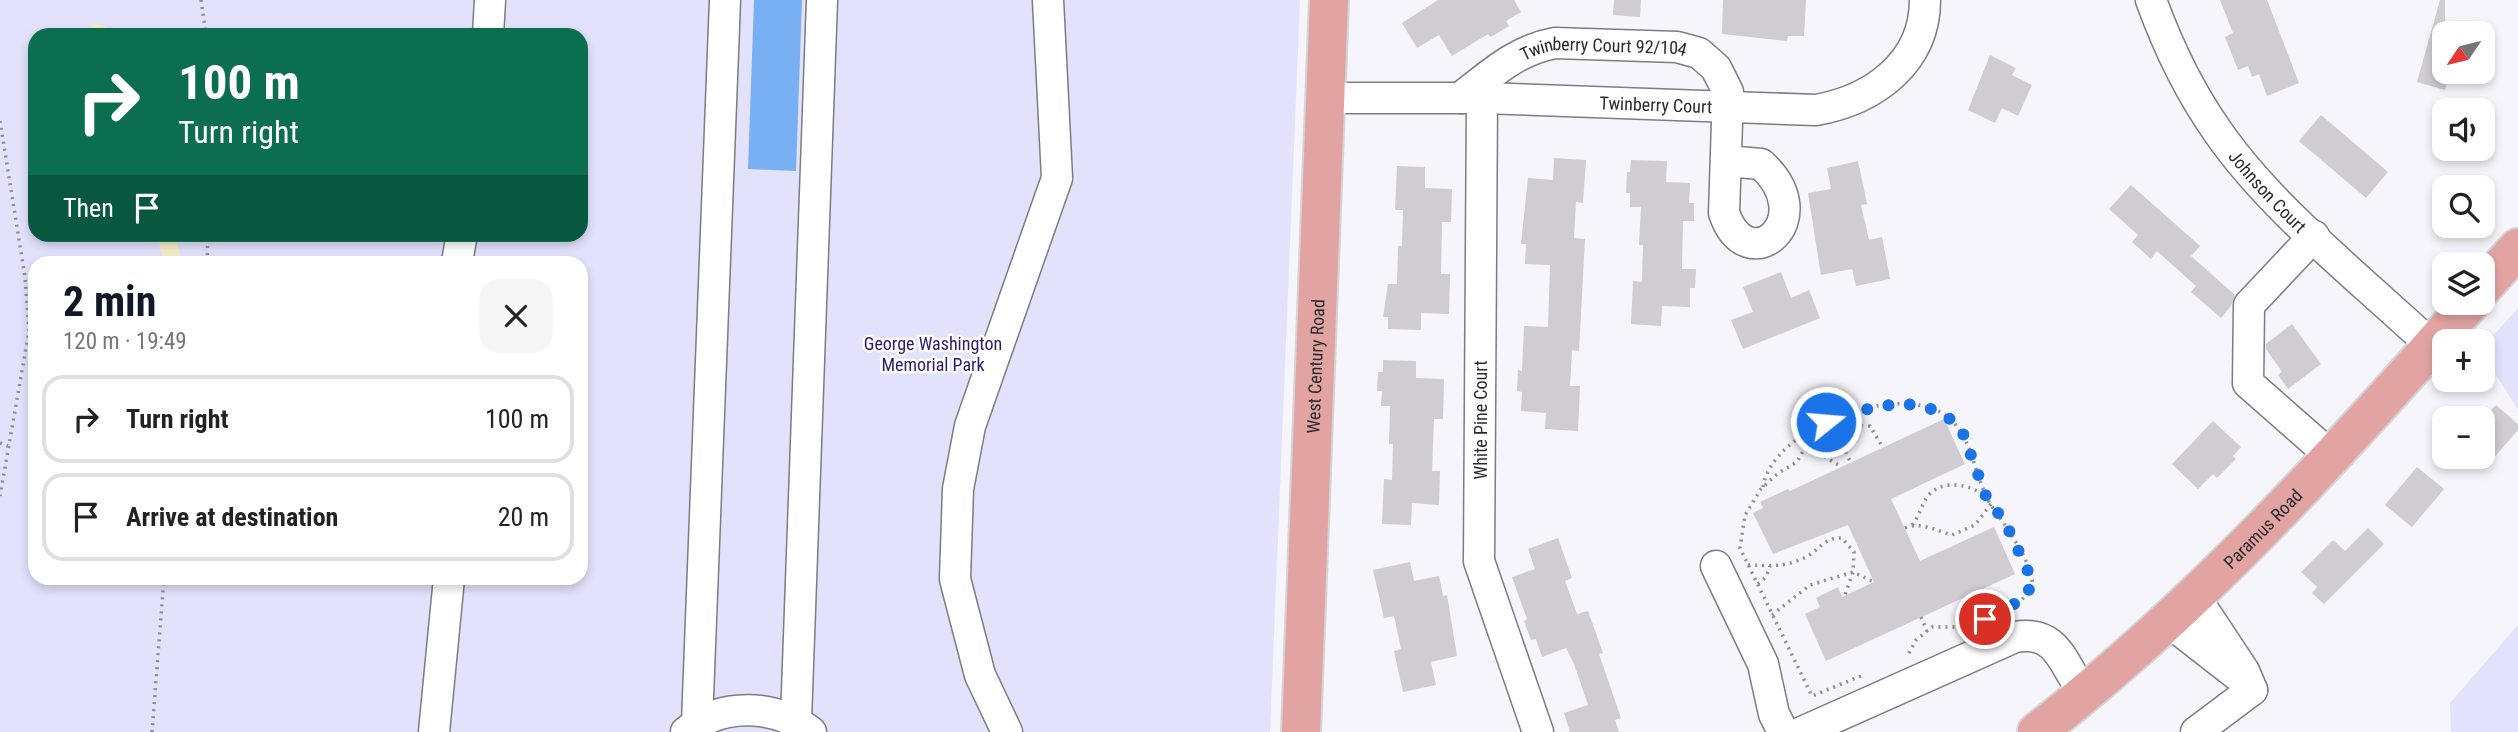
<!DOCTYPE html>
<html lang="en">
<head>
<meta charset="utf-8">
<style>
	body { margin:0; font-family:"Roboto Condensed",sans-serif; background:#f6f6f6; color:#222; height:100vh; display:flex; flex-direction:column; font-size:26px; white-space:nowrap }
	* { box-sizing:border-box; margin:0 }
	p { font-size:23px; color:#767676 }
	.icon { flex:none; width:38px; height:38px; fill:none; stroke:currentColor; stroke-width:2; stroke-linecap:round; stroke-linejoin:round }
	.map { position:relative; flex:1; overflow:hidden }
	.details { position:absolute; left:28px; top:256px; width:560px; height:329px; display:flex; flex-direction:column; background:#fff; border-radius:21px; box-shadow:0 4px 10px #0003 }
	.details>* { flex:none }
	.banner { position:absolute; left:28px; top:28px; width:560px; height:214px; border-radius:21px; box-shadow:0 4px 10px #0003; background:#0b6e4f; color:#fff; overflow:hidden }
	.needle { width:46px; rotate:235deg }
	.fabs { position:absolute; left:2432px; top:21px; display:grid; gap:14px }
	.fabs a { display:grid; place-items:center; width:63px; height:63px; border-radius:14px; background:#fff; box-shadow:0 4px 10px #0003; font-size:35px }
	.pin { position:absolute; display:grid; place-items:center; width:60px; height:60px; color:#fff; margin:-30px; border:4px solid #fff; border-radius:50%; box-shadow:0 2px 7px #0007 }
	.me { position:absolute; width:77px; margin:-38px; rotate:73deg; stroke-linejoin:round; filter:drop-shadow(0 0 5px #0008) }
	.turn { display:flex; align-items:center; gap:24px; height:147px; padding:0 35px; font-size:32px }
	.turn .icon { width:91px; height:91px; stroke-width:2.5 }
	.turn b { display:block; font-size:49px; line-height:60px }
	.then { display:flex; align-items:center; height:66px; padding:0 35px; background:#0003; gap:14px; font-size:26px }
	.round { display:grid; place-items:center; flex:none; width:74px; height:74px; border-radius:21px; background:#f6f6f6 }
	.head { display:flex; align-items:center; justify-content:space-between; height:119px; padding:0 35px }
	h1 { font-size:42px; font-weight:700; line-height:52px; color:#111827 }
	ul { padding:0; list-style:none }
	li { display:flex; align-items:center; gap:21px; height:88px; margin:0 14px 10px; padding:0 21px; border:4px solid #e0e0e0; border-radius:21px }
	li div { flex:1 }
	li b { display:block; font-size:26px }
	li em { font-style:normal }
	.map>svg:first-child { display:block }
</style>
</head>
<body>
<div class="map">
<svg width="2518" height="732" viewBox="0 0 2518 732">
	<rect width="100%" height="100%" fill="#f5f5fb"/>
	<g fill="#e2e2fd" fill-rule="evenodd">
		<path d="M0 0H1300L1270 732H0ZM35 35H581V234H35ZM35 262H581V578H35Z"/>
		<polygon points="2518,308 2518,410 2483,354 2483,347"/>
		<polygon points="2518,625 2518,732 2451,732 2450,703"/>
	</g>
	<g fill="#f6edc7">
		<polygon points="93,24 105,26 109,35 85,35"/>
		<polygon points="157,235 176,235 181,262 164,262"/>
	</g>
	<polygon fill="#78b0f3" points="754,0 802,0 796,171 748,169"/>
	<g fill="#d0ccd1">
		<polygon points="1438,0 1514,0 1521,12 1506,21 1509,26 1491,37 1488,34 1452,56 1439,35 1417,48 1402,23"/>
		<polygon points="1614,0 1641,0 1640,17 1613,15"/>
		<polygon points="1723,0 1806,0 1804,36 1788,36 1787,41 1722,34"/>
		<polygon points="2220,0 2267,0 2299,83 2267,96 2259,74 2252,77 2248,66 2238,70 2225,37 2233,33"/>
		<polygon points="2440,0 2445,0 2445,72 2450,72 2445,90 2417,82"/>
		<polygon points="1990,55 2016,68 2012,75 2032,85 2018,116 2002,108 1995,123 1968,110"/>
		<polygon points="2321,115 2388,172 2366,198 2299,141"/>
		<polygon points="1554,158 1586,160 1583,203 1576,202 1574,238 1585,239 1579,351 1572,350 1570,386 1580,386 1578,431 1545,429 1546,413 1521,411 1522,392 1517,391 1518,370 1522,371 1524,326 1548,327 1550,265 1525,264 1526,244 1521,244 1528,178 1553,180"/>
		<polygon points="1631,160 1667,161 1666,182 1690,183 1689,203 1694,203 1694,221 1683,221 1682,269 1696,269 1695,288 1690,288 1690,307 1662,306 1661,326 1631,324 1633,281 1642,282 1643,245 1639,245 1641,207 1630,207 1630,193 1626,193 1627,172 1630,172"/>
		<polygon points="1858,161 1867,204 1861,205 1869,240 1882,237 1890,279 1856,286 1852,269 1821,275 1808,193 1831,189 1827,168"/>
		<polygon points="1397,166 1425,167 1425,188 1452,189 1451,222 1442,222 1441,274 1450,274 1449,314 1421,313 1421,330 1388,329 1388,317 1383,317 1388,284 1397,284 1398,246 1402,246 1403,210 1395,210"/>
		<polygon points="2131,185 2200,246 2191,256 2235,295 2231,306 2221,318 2191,292 2196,286 2157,251 2151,259 2132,242 2138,235 2109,209"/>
		<polygon points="1781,272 1791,298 1809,290 1820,318 1743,349 1731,320 1753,312 1743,287"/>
		<polygon points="2292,324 2321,364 2288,389 2278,375 2282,372 2266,349 2266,344"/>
		<polygon points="1383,360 1416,361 1416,378 1444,379 1443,419 1434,419 1432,471 1440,471 1439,505 1412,503 1411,525 1382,524 1384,479 1392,480 1393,444 1389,444 1390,406 1381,406 1382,391 1377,391 1378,372 1383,372"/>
		<polygon points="2496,405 2518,424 2518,430 2483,470 2483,419"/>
		<polygon points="1944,419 1965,464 1891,499 1920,561 1994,527 2015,574 1826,661 1805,614 1820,607 1816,598 1838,587 1842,597 1874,582 1848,525 1773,554 1753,513 1763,508 1760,502 1788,489 1790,491"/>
		<polygon points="2213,421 2241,447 2233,456 2236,459 2217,478 2213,474 2198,489 2172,464"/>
		<polygon points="2417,467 2444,489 2412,527 2385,505"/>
		<polygon points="2368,528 2384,544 2324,604 2312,593 2317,587 2301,572 2333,540 2345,551"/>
		<polygon points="1558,538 1572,578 1565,581 1577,614 1588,611 1603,653 1599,654 1621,718 1615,720 1619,732 1570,732 1564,713 1588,705 1574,664 1566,648 1542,657 1536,639 1531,640 1524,621 1527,619 1512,577 1535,569 1528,549"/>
		<polygon points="1410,562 1414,581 1439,576 1443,596 1447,595 1457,656 1431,662 1436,685 1403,692 1394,651 1401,649 1394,616 1384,618 1373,570"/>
	</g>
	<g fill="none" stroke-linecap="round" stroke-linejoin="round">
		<g stroke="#7c7c81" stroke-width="33">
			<g id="minor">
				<path id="s1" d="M2151 0C2168 47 2189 91 2218 132 2271 209 2363 281 2432 346"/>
				<polyline points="488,35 490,0"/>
				<path id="s2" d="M1325 98H1482L1816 110C1873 100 1925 63 1925 0"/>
				<path id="s3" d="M1460 98C1490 75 1516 50 1555 43L1677 47 1699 53 1716 68 1728 92 1724 213C1748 282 1822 219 1761 164L1726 161"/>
				<polyline points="1482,98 1479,561 1538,732"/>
				<polyline points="2314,236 2249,305 2248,383 2332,457"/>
				<polyline points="457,262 462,234"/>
				<polyline points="1716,566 1763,664 1774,714 1783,732"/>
				<polyline points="2195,597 2244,671 2252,690"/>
				<polyline points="2169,622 2237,675"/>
				<polyline points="796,720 822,0"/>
				<polyline points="697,723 725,0"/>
				<polyline points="434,732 449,578"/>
				<path d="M686 732C722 702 775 704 811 732"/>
				<polyline points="1007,732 980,675 955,579 958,489 970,426 1057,178 1048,0"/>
				<path d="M1802 732 2015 637C2059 629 2063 666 2085 695"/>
				<polyline points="2196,732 2252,690"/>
			</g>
		</g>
		<g stroke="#d4d4d5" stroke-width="42">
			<g id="major">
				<polyline points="2483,287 2518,248"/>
				<path id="s4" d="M1301 732 1329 0"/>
				<path id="s5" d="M2037 732C2199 606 2335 456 2470 303"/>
			</g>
		</g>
		<g stroke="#8e8e92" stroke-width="3.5" stroke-dasharray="2 5" stroke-linecap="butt">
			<polyline points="201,0 206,35"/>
			<polyline points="0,121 25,277 29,331 0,496"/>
			<polyline points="207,262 208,234"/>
			<polyline points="1833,427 1851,463"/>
			<polyline points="0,443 8,446"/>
			<polyline points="1806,446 1842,467"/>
			<path d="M1763 487C1773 428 1890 385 1940 412 1975 431 1972 478 1993 508 2005 525 2036 567 2032 588L2019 603 1967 627H1932L1916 640 1907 657"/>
			<path d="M1912 525C1920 516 1921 505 1928 496 1941 479 1969 484 1984 495"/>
			<path d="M1905 528C1920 521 1937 531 1952 535L1975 525 1991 504"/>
			<path d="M1748 565C1769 566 1785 567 1804 558 1819 551 1824 537 1842 538L1854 552 1853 572 1845 595"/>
			<polyline points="1758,584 1766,577 1770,566"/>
			<polyline points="1772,615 1810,585 1853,572 1874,582"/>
			<polyline points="1921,617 1927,631"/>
			<polyline points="1861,676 1812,696 1740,548 1745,515 1761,489 1777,474 1797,462 1806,446 1821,434 1845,425 1870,426 1883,448"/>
			<polyline points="152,732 164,578"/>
		</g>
		<use href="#minor" stroke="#fff" stroke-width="30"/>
		<use href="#major" stroke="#e2a4a3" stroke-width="38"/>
	</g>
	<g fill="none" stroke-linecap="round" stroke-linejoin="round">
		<polyline stroke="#1a73e8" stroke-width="12" stroke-dasharray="0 21.6" points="1826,422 1871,408 1903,403 1940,411 1961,428 1986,496 2006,524 2033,582 2024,599 1985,619"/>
	</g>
	<g text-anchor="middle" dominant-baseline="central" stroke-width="5" stroke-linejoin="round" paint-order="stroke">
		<g font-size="18" fill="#2a2a2c" stroke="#fff">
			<text stroke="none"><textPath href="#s3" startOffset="159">Twinberry Court 92/104</textPath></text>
			<text stroke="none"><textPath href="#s2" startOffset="331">Twinberry Court</textPath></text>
			<text stroke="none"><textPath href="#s1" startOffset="226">Johnson Court</textPath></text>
			<text stroke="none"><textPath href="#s4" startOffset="366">West Century Road</textPath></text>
			<text transform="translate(1480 420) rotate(-90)">White Pine Court</text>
			<text stroke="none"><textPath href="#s5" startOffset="304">Paramus Road</textPath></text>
		</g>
		<g font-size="18" fill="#2c1772" stroke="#fff">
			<text x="933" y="343">George Washington<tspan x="933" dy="21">Memorial Park</tspan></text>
		</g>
	</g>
</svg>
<div class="fabs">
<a><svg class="needle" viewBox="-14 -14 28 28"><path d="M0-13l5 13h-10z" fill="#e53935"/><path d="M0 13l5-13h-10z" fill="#767676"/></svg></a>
<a><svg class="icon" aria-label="sound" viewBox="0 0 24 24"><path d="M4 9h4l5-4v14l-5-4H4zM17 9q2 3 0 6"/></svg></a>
<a><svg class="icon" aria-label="search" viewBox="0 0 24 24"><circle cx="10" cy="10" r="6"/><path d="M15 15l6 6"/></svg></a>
<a><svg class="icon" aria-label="layers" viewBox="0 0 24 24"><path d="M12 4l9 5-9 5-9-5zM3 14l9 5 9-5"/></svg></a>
<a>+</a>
<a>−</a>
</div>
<div class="pin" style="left:1985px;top:619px;background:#d93025"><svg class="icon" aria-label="arrive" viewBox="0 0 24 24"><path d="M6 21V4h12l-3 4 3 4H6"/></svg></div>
<svg class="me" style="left:1826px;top:422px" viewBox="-20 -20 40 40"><circle r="17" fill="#1a73e8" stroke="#fff" stroke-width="3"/><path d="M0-11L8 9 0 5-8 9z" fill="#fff"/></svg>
<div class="banner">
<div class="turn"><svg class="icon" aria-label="right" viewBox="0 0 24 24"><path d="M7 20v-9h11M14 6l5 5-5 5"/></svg><div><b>100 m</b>Turn right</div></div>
<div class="then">Then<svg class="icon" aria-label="arrive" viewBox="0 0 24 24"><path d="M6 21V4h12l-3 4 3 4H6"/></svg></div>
</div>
<section class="details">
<div class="head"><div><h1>2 min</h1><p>120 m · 19:49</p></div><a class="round"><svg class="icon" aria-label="close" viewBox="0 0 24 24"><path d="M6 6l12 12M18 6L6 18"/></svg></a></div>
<ul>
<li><svg class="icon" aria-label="right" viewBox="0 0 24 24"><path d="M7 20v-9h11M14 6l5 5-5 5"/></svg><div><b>Turn right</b></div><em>100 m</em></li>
<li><svg class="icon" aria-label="arrive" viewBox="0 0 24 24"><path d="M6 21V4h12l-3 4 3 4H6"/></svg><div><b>Arrive at destination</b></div><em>20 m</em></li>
</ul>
</section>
</div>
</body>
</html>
